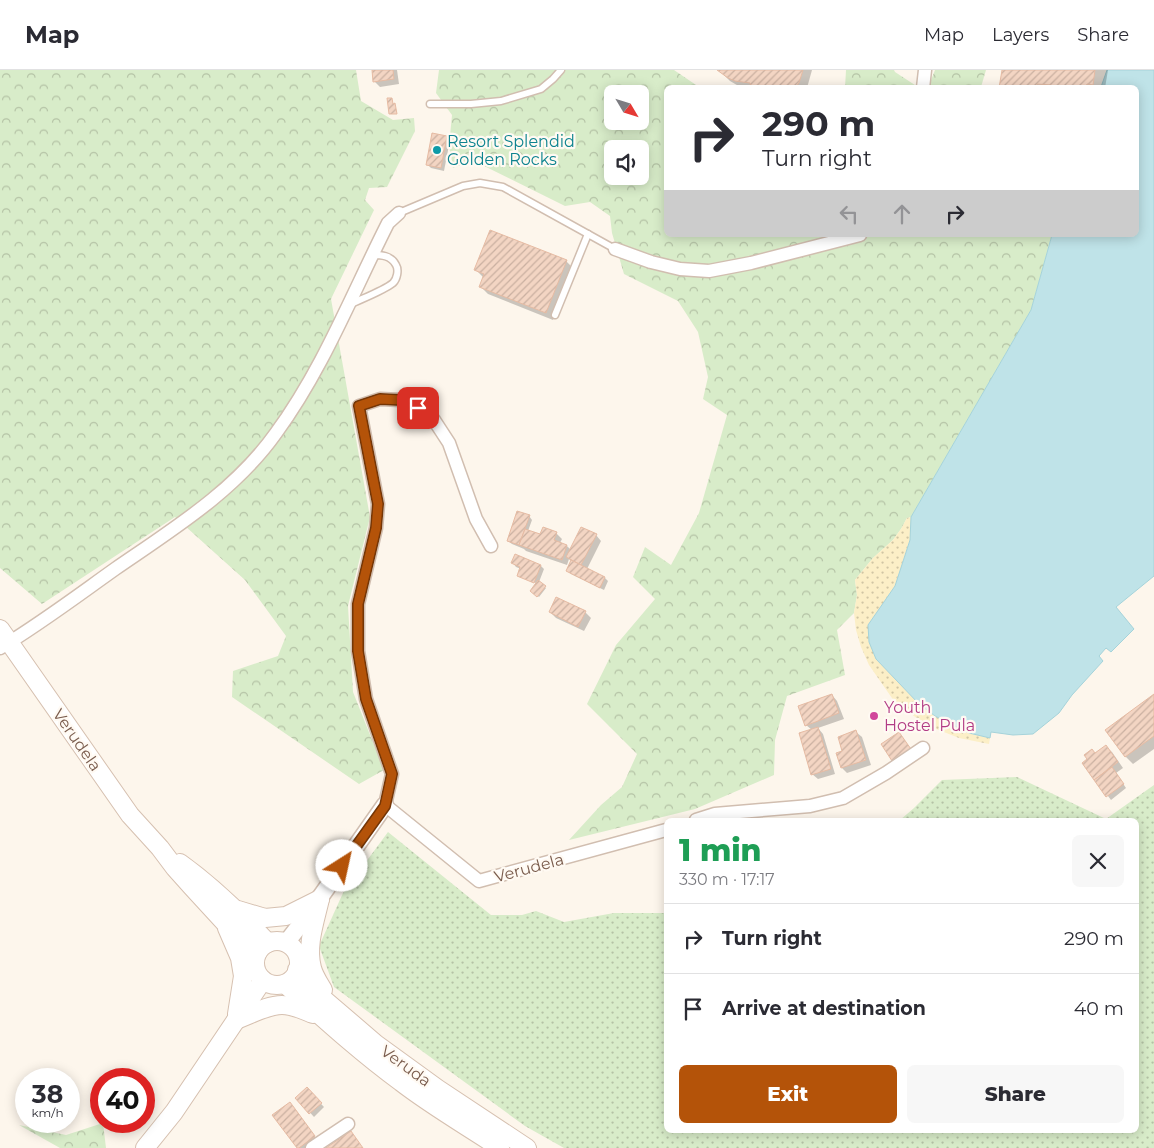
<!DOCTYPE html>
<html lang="en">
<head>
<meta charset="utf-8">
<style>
	body { margin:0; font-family:Montserrat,sans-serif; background:#f7f7f7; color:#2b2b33; height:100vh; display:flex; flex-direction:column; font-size:19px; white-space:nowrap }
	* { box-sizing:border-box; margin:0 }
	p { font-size:16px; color:#7c7c81 }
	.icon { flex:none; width:28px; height:28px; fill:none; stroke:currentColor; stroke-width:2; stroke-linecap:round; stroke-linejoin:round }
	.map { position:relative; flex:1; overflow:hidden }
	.drawer { position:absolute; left:664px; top:748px; width:475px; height:315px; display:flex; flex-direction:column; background:#fff; border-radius:8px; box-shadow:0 2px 12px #0003 }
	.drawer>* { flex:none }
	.top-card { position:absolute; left:664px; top:15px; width:475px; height:152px; border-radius:8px; box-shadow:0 2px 12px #0003; background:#fff; color:#2b2b33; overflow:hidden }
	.needle { width:32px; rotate:128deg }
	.fabs { position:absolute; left:604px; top:15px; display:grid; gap:10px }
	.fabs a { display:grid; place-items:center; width:45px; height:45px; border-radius:8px; background:#fff; box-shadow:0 2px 12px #0003; font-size:25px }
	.speed { position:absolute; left:15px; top:998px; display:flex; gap:10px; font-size:25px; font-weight:700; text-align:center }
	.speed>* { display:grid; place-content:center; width:65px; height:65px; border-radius:50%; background:#fff; box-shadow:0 2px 12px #0003; line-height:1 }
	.speed small { font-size:12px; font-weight:400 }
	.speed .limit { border:8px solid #d22; background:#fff; color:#111 }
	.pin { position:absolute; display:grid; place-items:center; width:42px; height:42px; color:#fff; margin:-21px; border-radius:10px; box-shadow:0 2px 8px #0006 }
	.me { position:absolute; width:55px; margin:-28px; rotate:35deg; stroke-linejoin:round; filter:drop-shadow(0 0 4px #0008) }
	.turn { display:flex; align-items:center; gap:18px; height:105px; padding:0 15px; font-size:22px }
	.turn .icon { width:65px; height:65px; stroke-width:2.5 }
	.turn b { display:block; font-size:35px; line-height:42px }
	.lanes { display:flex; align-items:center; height:48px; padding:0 15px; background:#0003; justify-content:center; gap:25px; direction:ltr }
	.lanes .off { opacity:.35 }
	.round { display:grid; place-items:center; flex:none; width:52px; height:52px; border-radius:8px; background:#f7f7f7 }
	.head { display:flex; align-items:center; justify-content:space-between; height:85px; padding:0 15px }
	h1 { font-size:30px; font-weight:800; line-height:38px; color:#1e9e55 }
	.action { display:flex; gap:10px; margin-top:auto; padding:10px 15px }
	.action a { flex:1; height:58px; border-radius:8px; background:#b45309; color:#fff; font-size:20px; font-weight:800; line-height:58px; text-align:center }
	.action a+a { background:#f7f7f7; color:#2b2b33 }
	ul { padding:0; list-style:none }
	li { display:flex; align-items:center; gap:15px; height:70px; padding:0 15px; border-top:1px solid #e1e1e2 }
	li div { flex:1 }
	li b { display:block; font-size:19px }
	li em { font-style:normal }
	header { display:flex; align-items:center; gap:30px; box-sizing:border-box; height:70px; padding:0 25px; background:#fff; border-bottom:1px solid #e1e1e2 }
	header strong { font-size:24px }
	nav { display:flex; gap:28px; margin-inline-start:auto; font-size:18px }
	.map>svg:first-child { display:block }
</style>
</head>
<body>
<header>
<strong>Map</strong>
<nav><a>Map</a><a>Layers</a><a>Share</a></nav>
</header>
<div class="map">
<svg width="1154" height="1078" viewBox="0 0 1154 1078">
	<defs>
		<pattern id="forest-crowns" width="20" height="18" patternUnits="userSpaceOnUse" patternTransform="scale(1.25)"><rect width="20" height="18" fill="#d8ecc9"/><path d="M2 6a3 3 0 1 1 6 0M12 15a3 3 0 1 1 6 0" fill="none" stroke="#b4c2a5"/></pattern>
		<pattern id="sand-dots" width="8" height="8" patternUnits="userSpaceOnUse" patternTransform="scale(1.25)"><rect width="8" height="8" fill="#fcefc7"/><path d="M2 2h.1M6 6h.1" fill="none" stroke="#d1c5a4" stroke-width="1.8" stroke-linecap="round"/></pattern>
		<pattern id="garden-dots" width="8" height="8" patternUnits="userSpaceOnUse" patternTransform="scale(1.25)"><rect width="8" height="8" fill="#d8ecc9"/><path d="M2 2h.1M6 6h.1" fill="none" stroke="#b4c2a5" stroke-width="1.8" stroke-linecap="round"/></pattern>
		<pattern id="building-hatch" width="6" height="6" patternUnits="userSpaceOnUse" patternTransform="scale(1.25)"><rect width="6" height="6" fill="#f3d5c3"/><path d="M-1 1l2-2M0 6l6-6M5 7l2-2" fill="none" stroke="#cab0a1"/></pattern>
	</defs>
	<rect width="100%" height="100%" fill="#fdf6ec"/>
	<g fill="url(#forest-crowns)" fill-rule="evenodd">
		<polygon points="0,0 356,0 361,31 393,50 414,48 415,61 387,117 369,118 365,130 374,140 331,229 370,447 348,536 353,622 384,700 359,714 232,627 233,601 278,586 286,566 245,510 175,447 42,534 0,498"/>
		<path d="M439 0H674L699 17 666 18V165H1052L1031 240 911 447 907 448 901 459 893 470 873 488 855 510 857 525 854 543 837 560 845 605 787 626 775 670 774 705 695 739 569 770 601 735 622 717 637 684 587 634 616 575 655 529 633 507 645 477 671 495 699 443 727 345 703 329 708 307 698 262 678 231 624 204 612 163 610 146 590 132 565 136 480 94 479 88 453 98 449 76 452 45 436 23ZM612 24H640V51H612ZM612 79H640V106H612Z"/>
		<polygon points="846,0 894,0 895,2 918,17 845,18"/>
		<polygon points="935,0 986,0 981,17 928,18"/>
		<polygon points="103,1053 106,1078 60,1078 19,1055 66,1065"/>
	</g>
	<polygon fill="url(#sand-dots)" points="911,447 910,470 895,516 868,555 876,589 919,634 935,646 969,663 990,668 989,674 959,668 926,655 894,631 869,595 861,577 856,560 854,543 857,525 855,510 873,488 893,470 901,459 907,448"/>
	<polygon fill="url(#garden-dots)" points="1017,707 1106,749 1154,715 1154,1078 564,1078 525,1056 334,917 319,876 343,823 388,762 491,845 522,845 536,841 564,852 614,843 666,843 666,1060 1136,1060 1136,750 900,750 914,738 942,710"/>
	<polygon fill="#bfe3e8" stroke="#a5d3da" points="1107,0 1154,0 1154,506 1116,537 1134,559 1111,582 1106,578 1099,586 1103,591 1072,625 1059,643 1033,664 1013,665 991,662 990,668 969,663 935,646 919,634 876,589 869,572 868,555 895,516 910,470 911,447 1031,240 1052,165 1136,165 1136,18 1101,17"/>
	<g fill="#0003">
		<polygon points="373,0 397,0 399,14 380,17 374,11"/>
		<polygon points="719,0 812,0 807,18 742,18 730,11"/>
		<polygon points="1003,0 1108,0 1105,18 1000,18"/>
		<polygon points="446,67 450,70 444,101 431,98 428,95"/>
		<polygon points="566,191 573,198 553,250 488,224 481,217 483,207 476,200"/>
		<polygon points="529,446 532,450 528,461 541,466 556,463 562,469 560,473 567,476 571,480 596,465 601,471 587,499 605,508 608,511 604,520 571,504 568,500 572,492 569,489 567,495 526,481 524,479 512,474 508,471"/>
		<polygon points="516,485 541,496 544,499 539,512 546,518 539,527 532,521 540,515 521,506 521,508 518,506 521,499 516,497 513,493"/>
		<polygon points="550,542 585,542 591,548 584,561 556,548"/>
		<polygon points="832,625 837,631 844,649 818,658 823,664 835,704 818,709 812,704 812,660 806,655"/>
		<polygon points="1154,626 1154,679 1133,694 1126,687 1107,661"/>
		<polygon points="856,662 862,667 871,695 847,703 842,698 844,682"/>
		<polygon points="1106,677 1112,682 1123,698 1116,703 1126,718 1111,730 1083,693"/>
		<polygon points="310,1022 324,1037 314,1047 297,1028"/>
		<polygon points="295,1039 319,1072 311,1078 298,1078"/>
	</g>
	<g fill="url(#building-hatch)" stroke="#e6bba3">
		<polygon points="372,0 393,0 394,9 373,12"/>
		<polygon points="717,0 803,0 799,13 795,18 751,18 750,13 735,11 728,8"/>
		<polygon points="1002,0 1095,0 1093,15 1087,14 1086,18 1050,18 1051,15 1037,14 1036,18 999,18"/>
		<polygon points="387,28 392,28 393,34 395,33 397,44 389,44"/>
		<polygon points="432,63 447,66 441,98 426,95"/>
		<polygon points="490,160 567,190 546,243 479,217 484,204 474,200"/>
		<polygon points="517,441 530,445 519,475 507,471"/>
		<polygon points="543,457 557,462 554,470 567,475 562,490 519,475 525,459 540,464"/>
		<polygon points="581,457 597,464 581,495 566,487"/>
		<polygon points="515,484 541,495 534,513 517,506 520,497 511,493"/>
		<polygon points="571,490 605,507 600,518 566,501"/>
		<polygon points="538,510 546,516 537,527 530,521"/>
		<polygon points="556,527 586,541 578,557 549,542"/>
		<polygon points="832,624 839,643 805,656 798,636"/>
		<polygon points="1154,624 1154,666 1125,687 1105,660"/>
		<polygon points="818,657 831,699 811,705 799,663"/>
		<polygon points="856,660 866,690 841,698 836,683 842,681 838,667"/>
		<polygon points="899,662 913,682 894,694 881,674"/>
		<polygon points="1106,675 1118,692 1094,710 1082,693 1087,689 1084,685 1092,679 1095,683"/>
		<polygon points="1112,697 1124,714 1106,727 1094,710"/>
		<polygon points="307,1017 322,1033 309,1044 295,1028"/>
		<polygon points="290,1032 315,1066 299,1078 297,1078 272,1045"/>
		<polygon points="351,1061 363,1078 326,1078"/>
	</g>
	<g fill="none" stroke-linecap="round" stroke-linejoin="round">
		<g stroke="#d1beb0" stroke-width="9">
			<g id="service">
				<polyline points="430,34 471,34 501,31 541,19 553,9 561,0"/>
				<polyline points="399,143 463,116 480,113 503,117 615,179"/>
				<path d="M349 235C361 229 383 221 393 213 397 209 399 200 396 195 391 185 381 185 372 185"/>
				<polyline points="555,245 588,164"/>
			</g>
		</g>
		<g stroke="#d1beb0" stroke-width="15">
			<g id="minor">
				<polyline points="923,18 925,0"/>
				<polyline points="615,179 651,192 680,199 709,201 751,193 860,165"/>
				<polyline points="491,476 476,449 449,373 434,350 419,337 401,330 380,329 359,336 378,434 376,458 358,534 358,581 366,629 392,704 385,735 479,811 666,760"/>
				<path d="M0 578C40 554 77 526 115 499 173 459 235 421 276 363 323 299 352 224 388 153L399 143"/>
				<polyline points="696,750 715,744 810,736 843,728 886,703 923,678"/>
				<polyline points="312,1078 348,1054"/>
			</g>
		</g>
		<g stroke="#d1beb0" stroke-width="19">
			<polyline id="tertiary" points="286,873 307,846 385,735"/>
		</g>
		<g stroke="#d6c0b0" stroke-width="20">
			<g id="secondary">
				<polyline points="0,559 130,745 160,778 175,798 192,817 225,853 258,882"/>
				<path d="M180 793C212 816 241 844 268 873"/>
				<path d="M320 829C315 851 306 876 312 898 314 906 319 913 323 920"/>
				<polyline points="238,840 265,848 286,846 320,829"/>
				<polyline points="227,858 240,888 243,906 237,944"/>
				<circle cx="277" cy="893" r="22"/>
				<polyline points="297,900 320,926 376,974 438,1019 527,1078"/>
				<path d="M285 914C323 948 360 982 401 1012 432 1036 467 1056 500 1078"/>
				<path d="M236 950C250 945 267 935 282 935 293 935 303 940 313 944"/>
				<polyline points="145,1078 174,1042 263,910"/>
			</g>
		</g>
		<use href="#service" stroke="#fff" stroke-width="6"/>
		<use href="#minor" stroke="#fff" stroke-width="12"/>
		<use href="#tertiary" stroke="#fff" stroke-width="16"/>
		<use href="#secondary" stroke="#fff" stroke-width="18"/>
	</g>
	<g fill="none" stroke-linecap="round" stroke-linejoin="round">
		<g stroke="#753606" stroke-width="12">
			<polyline id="route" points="342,796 385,736 392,704 366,629 358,581 358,534 376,458 378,434 359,336 380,329 401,330 418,338"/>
		</g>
		<use href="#route" stroke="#b45309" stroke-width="9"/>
	</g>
	<circle fill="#0f9aa8" stroke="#fffaf3" stroke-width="2" cx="437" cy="80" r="5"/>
	<circle fill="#d1479c" stroke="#fffaf3" stroke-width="2" cx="874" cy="646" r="5"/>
	<g text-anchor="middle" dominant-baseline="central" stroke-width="4.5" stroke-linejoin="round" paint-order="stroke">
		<g font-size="16" fill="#0d838f" stroke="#fffaf3" text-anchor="start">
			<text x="447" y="71">Resort Splendid<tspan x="447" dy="18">Golden Rocks</tspan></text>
		</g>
		<g font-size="16" fill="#b23c85" stroke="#fffaf3" text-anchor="start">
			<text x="884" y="637">Youth<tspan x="884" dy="18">Hostel Pula</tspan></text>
		</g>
		<g font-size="16" fill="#7a5c4d" stroke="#fffaf3">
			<text transform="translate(77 670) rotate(55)">Verudela</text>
			<text transform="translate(529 798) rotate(-15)">Verudela</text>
			<text transform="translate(406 996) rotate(36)">Veruda</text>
		</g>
	</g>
</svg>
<div class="fabs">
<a><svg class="needle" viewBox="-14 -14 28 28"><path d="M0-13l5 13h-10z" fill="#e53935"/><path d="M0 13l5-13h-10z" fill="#7c7c81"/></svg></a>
<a><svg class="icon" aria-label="sound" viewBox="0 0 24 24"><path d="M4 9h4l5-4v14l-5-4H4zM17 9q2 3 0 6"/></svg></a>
</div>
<div class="speed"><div>38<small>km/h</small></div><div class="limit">40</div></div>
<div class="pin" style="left:418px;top:338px;background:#d93025"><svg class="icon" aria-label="arrive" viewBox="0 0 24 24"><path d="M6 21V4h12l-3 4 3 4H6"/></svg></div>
<svg class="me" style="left:342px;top:796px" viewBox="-20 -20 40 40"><circle r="19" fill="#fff"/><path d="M0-13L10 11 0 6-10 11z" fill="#b45309"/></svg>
<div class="top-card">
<div class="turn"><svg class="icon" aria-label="right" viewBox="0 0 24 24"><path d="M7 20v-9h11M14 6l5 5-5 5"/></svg><div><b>290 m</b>Turn right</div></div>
<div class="lanes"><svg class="icon off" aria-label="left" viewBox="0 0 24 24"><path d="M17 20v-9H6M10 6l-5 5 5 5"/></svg><svg class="icon off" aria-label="ahead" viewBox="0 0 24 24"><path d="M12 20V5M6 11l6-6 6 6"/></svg><svg class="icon" aria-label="right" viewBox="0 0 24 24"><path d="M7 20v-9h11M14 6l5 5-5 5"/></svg></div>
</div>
<section class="drawer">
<div class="head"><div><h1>1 min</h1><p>330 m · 17:17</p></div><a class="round"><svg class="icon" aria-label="close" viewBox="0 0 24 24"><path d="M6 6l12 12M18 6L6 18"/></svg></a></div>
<ul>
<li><svg class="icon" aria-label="right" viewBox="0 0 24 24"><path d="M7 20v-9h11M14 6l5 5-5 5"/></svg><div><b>Turn right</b></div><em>290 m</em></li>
<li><svg class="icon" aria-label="arrive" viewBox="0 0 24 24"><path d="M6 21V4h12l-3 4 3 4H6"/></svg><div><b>Arrive at destination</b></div><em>40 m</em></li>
</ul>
<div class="action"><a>Exit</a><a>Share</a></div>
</section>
</div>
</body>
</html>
